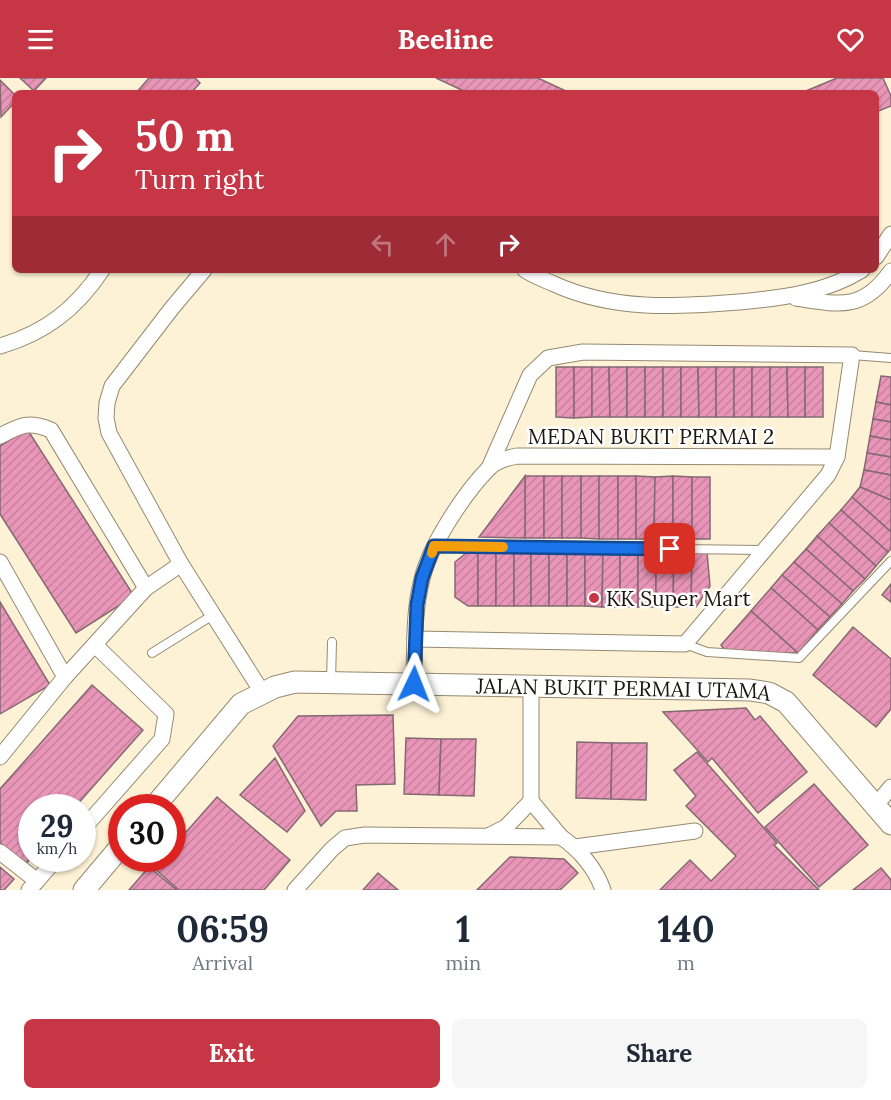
<!DOCTYPE html>
<html lang="en">
<head>
<meta charset="utf-8">
<style>
	body { margin:0; font-family:Lora,serif; background:#f6f6f7; color:#1f2937; height:100vh; display:flex; flex-direction:column; font-size:22px; white-space:nowrap }
	* { box-sizing:border-box; margin:0 }
	p { font-size:20px; color:#747a83 }
	.icon { flex:none; width:33px; height:33px; fill:none; stroke:currentColor; stroke-width:2; stroke-linecap:round; stroke-linejoin:round }
	.map { position:relative; height:812px; overflow:hidden }
	.panel { display:flex; flex-direction:column; background:#fff; flex:1 }
	.panel>* { flex:none }
	.banner { position:absolute; left:12px; top:12px; width:867px; height:183px; border-radius:9px; box-shadow:0 2px 4px #0004; background:#c63644; color:#fff; overflow:hidden }
	.speed { position:absolute; left:18px; top:716px; display:flex; gap:12px; font-size:30px; font-weight:700; text-align:center }
	.speed>* { display:grid; place-content:center; width:78px; height:78px; border-radius:50%; background:#fff; box-shadow:0 2px 4px #0004; line-height:1 }
	.speed small { font-size:15px; font-weight:400 }
	.speed .limit { border:9px solid #d22; background:#fff; color:#111 }
	.pin { position:absolute; display:grid; place-items:center; width:51px; height:51px; color:#fff; margin:-26px; border-radius:12px; box-shadow:0 3px 9px #0006 }
	.me { position:absolute; width:66px; margin:-33px; rotate:2deg; stroke-linejoin:round; filter:drop-shadow(0 0 4px #0008) }
	.turn { display:flex; align-items:center; gap:21px; height:126px; padding:0 24px; font-size:27px }
	.turn .icon { width:78px; height:78px; stroke-width:2.5 }
	.turn b { display:block; font-size:42px; line-height:51px }
	.lanes { display:flex; align-items:center; height:57px; padding:0 24px; background:#0003; justify-content:center; gap:30px; direction:ltr }
	.lanes .off { opacity:.35 }
	.eta { display:flex; justify-content:space-evenly; align-items:center; height:102px; text-align:center }
	.eta b { font-size:36px; font-weight:700; line-height:42px }
	.action { display:flex; gap:12px; margin-top:auto; padding:12px 24px }
	.action a { flex:1; height:69px; border-radius:9px; background:#c63644; color:#fff; font-size:24px; font-weight:700; line-height:69px; text-align:center }
	.action a+a { background:#f6f6f7; color:#1f2937 }
	header { display:flex; justify-content:space-between; align-items:center; height:78px; padding:0 24px; background:#c63644; color:#fff; font-size:27px; font-weight:700 }
	.map>svg:first-child { display:block }
</style>
</head>
<body>
<header><svg class="icon" aria-label="menu" viewBox="0 0 24 24"><path d="M4 6h16M4 12h16M4 18h16"/></svg>Beeline<svg class="icon" aria-label="heart" viewBox="0 0 24 24"><path d="M12 20l-8-8c-3-5 5-10 8-4 3-6 11-1 8 4z"/></svg></header>
<div class="map">
<svg width="891" height="812" viewBox="0 0 891 812">
	<defs>
		<pattern id="building-hatch" width="6" height="6" patternUnits="userSpaceOnUse" patternTransform="scale(1.5)"><rect width="6" height="6" fill="#e995b8"/><path d="M-1 1l2-2M0 6l6-6M5 7l2-2" fill="none" stroke="#c7809d"/></pattern>
	</defs>
	<rect width="100%" height="100%" fill="#fdf2d6"/>
	<g fill="url(#building-hatch)" stroke="#846973" stroke-width="1.5">
		<polygon points="20,0 46,0 34,13"/>
		<polygon points="149,0 195,0 200,5 191,15 136,15"/>
		<polygon points="436,0 538,0 570,15 468,15"/>
		<polygon points="837,0 883,0 891,18 891,28 876,34 876,15 801,15"/>
		<polygon points="0,2 15,17 15,24 1,39"/>
		<polygon points="556,289 574,289 574,340 556,339"/>
		<polygon points="574,289 592,289 592,339 574,340"/>
		<polygon points="592,289 609,289 610,339 592,339"/>
		<polygon points="609,289 627,289 627,339 610,339"/>
		<rect x="627" y="289" width="18" height="50"/>
		<rect x="645" y="289" width="18" height="50"/>
		<rect x="663" y="289" width="18" height="50"/>
		<polygon points="681,289 698,289 699,339 681,339"/>
		<polygon points="698,289 716,289 716,339 699,339"/>
		<rect x="716" y="289" width="18" height="50"/>
		<rect x="734" y="289" width="18" height="50"/>
		<rect x="752" y="289" width="18" height="50"/>
		<polygon points="770,289 787,289 788,339 770,339"/>
		<polygon points="787,289 805,289 805,339 788,339"/>
		<rect x="805" y="289" width="18" height="50"/>
		<polygon points="881,298 891,299 891,327 876,324"/>
		<polygon points="876,324 891,327 891,344 873,341"/>
		<polygon points="873,341 891,344 891,362 870,358"/>
		<polygon points="27,351 134,518 76,555 0,436 0,368"/>
		<polygon points="870,358 891,362 891,379 867,375"/>
		<polygon points="867,375 891,379 891,397 864,392"/>
		<polygon points="864,392 891,397 891,422 860,409"/>
		<rect x="525" y="398" width="19" height="62"/>
		<polygon points="525,398 525,460 479,459"/>
		<rect x="544" y="398" width="18" height="62"/>
		<rect x="562" y="398" width="19" height="62"/>
		<polygon points="581,398 599,398 599,461 581,460"/>
		<rect x="599" y="398" width="19" height="63"/>
		<rect x="618" y="398" width="18" height="63"/>
		<polygon points="636,398 655,399 654,461 636,461"/>
		<polygon points="673,398 673,461 654,461 655,399"/>
		<polygon points="673,398 692,399 692,461 673,461"/>
		<rect x="692" y="399" width="18" height="62"/>
		<polygon points="860,409 891,422 891,454 852,419"/>
		<polygon points="852,419 891,454 891,471 888,474 841,432"/>
		<polygon points="841,432 888,474 876,488 829,445"/>
		<polygon points="829,445 876,488 865,501 817,458"/>
		<polygon points="817,458 865,501 853,513 806,471"/>
		<polygon points="806,471 853,513 842,526 794,484"/>
		<polygon points="470,472 478,472 478,528 468,528 455,519 455,484"/>
		<rect x="478" y="472" width="18" height="56"/>
		<rect x="496" y="472" width="18" height="56"/>
		<polygon points="514,472 531,473 531,528 514,528"/>
		<rect x="531" y="473" width="18" height="55"/>
		<rect x="549" y="473" width="18" height="55"/>
		<rect x="567" y="473" width="18" height="55"/>
		<polygon points="585,473 603,473 602,529 585,528"/>
		<polygon points="603,473 620,473 620,529 602,529"/>
		<rect x="620" y="473" width="18" height="56"/>
		<rect x="638" y="473" width="18" height="56"/>
		<polygon points="656,473 674,473 673,529 656,529"/>
		<polygon points="674,473 692,474 691,529 673,529"/>
		<polygon points="692,474 707,474 710,508 696,529 691,529"/>
		<polygon points="794,484 842,526 830,539 782,497"/>
		<polygon points="782,497 830,539 818,552 771,510"/>
		<polygon points="891,506 891,524 882,517"/>
		<polygon points="771,510 818,552 798,575 751,533"/>
		<polygon points="0,524 50,607 0,636"/>
		<polygon points="751,533 798,575 727,575 721,567"/>
		<polygon points="853,549 891,581 891,631 876,649 813,597"/>
		<polygon points="92,607 143,652 75,729 32,729 32,779 25,787 0,765 0,711"/>
		<polygon points="746,630 755,642 760,638 807,694 758,735 712,680 708,684 663,634"/>
		<polygon points="393,637 395,706 356,707 357,733 336,733 321,748 273,668 298,638"/>
		<polygon points="406,660 441,661 439,717 404,716"/>
		<polygon points="441,661 476,661 474,718 439,717"/>
		<polygon points="577,664 612,665 611,721 576,720"/>
		<polygon points="612,665 647,665 646,722 611,721"/>
		<polygon points="697,674 777,765 774,767 819,812 660,812 690,782 711,803 736,778 686,728 696,718 674,692"/>
		<polygon points="275,680 305,733 287,754 240,717"/>
		<polygon points="814,706 868,767 819,809 765,749"/>
		<polygon points="217,719 290,782 264,812 179,812 155,791 164,780 172,780 172,770"/>
		<polygon points="510,779 564,781 578,795 560,812 477,812"/>
		<polygon points="0,789 14,801 4,812 0,812"/>
		<polygon points="149,789 177,812 129,812"/>
		<polygon points="881,790 891,802 891,812 853,812"/>
		<polygon points="378,795 398,812 363,812"/>
	</g>
	<g fill="none" stroke-linecap="round" stroke-linejoin="round">
		<g stroke="#958a71" stroke-width="10">
			<g id="lane">
				<polyline points="852,277 891,280"/>
				<polyline points="434,468 763,472"/>
				<polyline points="685,566 707,574 799,580 891,483"/>
				<polyline points="152,575 213,537"/>
				<polyline points="331,604 332,564"/>
			</g>
		</g>
		<g stroke="#958a71" stroke-width="17">
			<g id="street">
				<polyline points="876,179 891,156"/>
				<polyline points="204,192 172,230 112,308 107,325 106,340 109,355 181,486 262,614"/>
				<path d="M525 192C534 198 545 202 554 206 613 233 676 229 739 224 782 220 825 215 862 192"/>
				<path d="M796 220C839 227 863 233 891 193"/>
				<path d="M0 268C45 255 76 231 102 192"/>
				<path d="M0 358C21 347 28 343 51 352L146 510"/>
				<polyline points="0,484 65,599"/>
				<polyline points="415,561 685,566 828,397 837,379 852,277 583,274 548,280 530,297 489,390"/>
				<path d="M414 606C415 572 413 535 422 501 430 467 464 416 488 391 496 383 506 380 517 378L837 379"/>
				<polyline points="531,610 531,723"/>
				<polyline points="0,679 65,599 146,510 181,486"/>
				<polyline points="531,723 561,759"/>
				<polyline points="876,727 891,709"/>
				<polyline points="82,752 162,661 166,636 95,567"/>
				<polyline points="490,757 506,749 531,723"/>
				<polyline points="575,769 695,753"/>
				<polyline points="0,774 37,803"/>
				<polyline points="29,812 57,780"/>
				<path d="M295 812 332 771 345 760 365 757 561 759C579 771 596 791 603 812"/>
			</g>
		</g>
		<g stroke="#958a71" stroke-width="23">
			<g id="secondary">
				<path id="s1" d="M154 729 241 626 275 609 295 604 750 612 769 615 786 624 891 746"/>
				<polyline points="84,812 122,767"/>
			</g>
		</g>
		<use href="#lane" stroke="#fff" stroke-width="8"/>
		<use href="#street" stroke="#fff" stroke-width="15"/>
		<use href="#secondary" stroke="#fff" stroke-width="21"/>
	</g>
	<g fill="none" stroke-linecap="round" stroke-linejoin="round">
		<g stroke="#114b97" stroke-width="15">
			<polyline id="route" points="414,606 417,527 422,500 434,468 670,471"/>
		</g>
		<use href="#route" stroke="#1a73e8" stroke-width="10"/>
		<polyline stroke="#f59e0b" stroke-width="10" points="432,475 434,468 503,469"/>
	</g>
	<circle fill="#c63644" stroke="#fff" stroke-width="2" cx="594" cy="520" r="6"/>
	<g text-anchor="middle" dominant-baseline="central" stroke-width="5" stroke-linejoin="round" paint-order="stroke">
		<g font-size="21" fill="#1a160c" stroke="#fff">
			<text x="651" y="358">MEDAN BUKIT PERMAI 2</text>
			<text stroke="none"><textPath href="#s1" startOffset="522">JALAN BUKIT PERMAI UTAMA</textPath></text>
		</g>
		<g font-size="21" fill="#1a160c" stroke="#fff" text-anchor="start">
			<text x="606" y="520">KK Super Mart</text>
		</g>
	</g>
</svg>
<div class="speed"><div>29<small>km/h</small></div><div class="limit">30</div></div>
<div class="pin" style="left:670px;top:471px;background:#d93025"><svg class="icon" aria-label="arrive" viewBox="0 0 24 24"><path d="M6 21V4h12l-3 4 3 4H6"/></svg></div>
<svg class="me" style="left:414px;top:606px" viewBox="-20 -20 40 40"><path d="M0-17L14 15 0 8-14 15z" fill="#1a73e8" stroke="#fff" stroke-width="4"/></svg>
<div class="banner">
<div class="turn"><svg class="icon" aria-label="right" viewBox="0 0 24 24"><path d="M7 20v-9h11M14 6l5 5-5 5"/></svg><div><b>50 m</b>Turn right</div></div>
<div class="lanes"><svg class="icon off" aria-label="left" viewBox="0 0 24 24"><path d="M17 20v-9H6M10 6l-5 5 5 5"/></svg><svg class="icon off" aria-label="ahead" viewBox="0 0 24 24"><path d="M12 20V5M6 11l6-6 6 6"/></svg><svg class="icon" aria-label="right" viewBox="0 0 24 24"><path d="M7 20v-9h11M14 6l5 5-5 5"/></svg></div>
</div>
</div>
<section class="panel">
<div class="eta">
<div><b>06:59</b><p>Arrival</p></div>
<div><b>1</b><p>min</p></div>
<div><b>140</b><p>m</p></div>
</div>
<div class="action"><a>Exit</a><a>Share</a></div>
</section>
</body>
</html>
